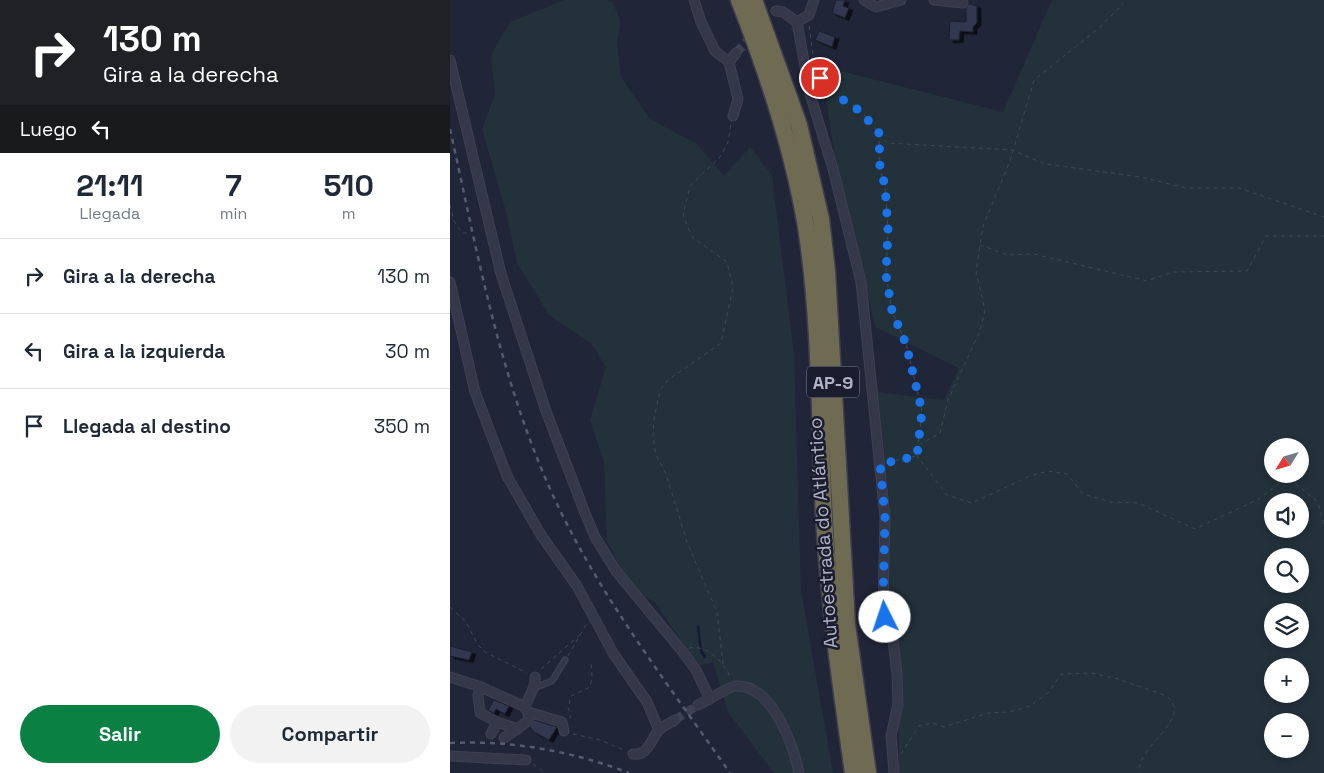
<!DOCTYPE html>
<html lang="es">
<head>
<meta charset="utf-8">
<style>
	body { margin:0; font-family:"Space Grotesk",sans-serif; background:#f2f2f3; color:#1f2937; height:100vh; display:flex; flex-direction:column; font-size:19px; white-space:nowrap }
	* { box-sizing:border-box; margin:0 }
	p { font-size:16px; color:#747a83 }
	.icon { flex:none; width:28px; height:28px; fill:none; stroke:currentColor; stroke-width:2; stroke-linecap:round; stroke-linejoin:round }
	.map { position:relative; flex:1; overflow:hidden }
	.side { display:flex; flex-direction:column; background:#fff; width:450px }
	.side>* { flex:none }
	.banner { background:#202124; color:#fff; overflow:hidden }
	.needle { width:32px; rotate:233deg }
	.fabs { position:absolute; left:814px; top:438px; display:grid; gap:10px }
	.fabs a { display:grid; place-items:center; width:45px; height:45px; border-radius:50%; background:#fff; box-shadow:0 2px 8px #0003; font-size:25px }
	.pin { position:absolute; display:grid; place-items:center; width:42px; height:42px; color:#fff; margin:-21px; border:2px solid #fff; border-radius:50%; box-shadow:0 1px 5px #0007 }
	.me { position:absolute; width:55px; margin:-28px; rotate:356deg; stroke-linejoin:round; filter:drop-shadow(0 0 4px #0008) }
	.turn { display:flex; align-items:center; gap:18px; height:105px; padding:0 20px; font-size:22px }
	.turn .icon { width:65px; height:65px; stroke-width:2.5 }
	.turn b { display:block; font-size:35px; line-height:42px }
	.then { display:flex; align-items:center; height:48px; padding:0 20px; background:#0003; gap:10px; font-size:19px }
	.eta { display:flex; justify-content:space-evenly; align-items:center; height:85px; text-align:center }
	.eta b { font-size:30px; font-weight:600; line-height:35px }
	.action { display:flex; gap:10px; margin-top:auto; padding:10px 20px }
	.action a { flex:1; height:58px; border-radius:30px; background:#0b8043; color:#fff; font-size:20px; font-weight:600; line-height:58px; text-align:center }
	.action a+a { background:#f2f2f3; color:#1f2937 }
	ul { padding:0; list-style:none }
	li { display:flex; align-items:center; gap:15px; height:75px; padding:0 20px; border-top:1px solid #e0e1e3 }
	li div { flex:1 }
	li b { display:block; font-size:19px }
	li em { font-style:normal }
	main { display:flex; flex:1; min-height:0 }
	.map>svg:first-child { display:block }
</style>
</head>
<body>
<main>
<section class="side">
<div class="banner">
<div class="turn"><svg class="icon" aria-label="right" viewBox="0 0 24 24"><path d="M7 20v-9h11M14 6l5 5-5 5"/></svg><div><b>130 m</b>Gira a la derecha</div></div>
<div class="then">Luego<svg class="icon" aria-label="left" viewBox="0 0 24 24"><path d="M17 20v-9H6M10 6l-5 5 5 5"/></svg></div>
</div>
<div class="eta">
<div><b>21:11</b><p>Llegada</p></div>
<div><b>7</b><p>min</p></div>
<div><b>510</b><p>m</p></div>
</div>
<ul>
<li><svg class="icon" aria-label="right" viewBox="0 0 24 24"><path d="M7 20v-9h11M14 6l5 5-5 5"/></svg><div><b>Gira a la derecha</b></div><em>130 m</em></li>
<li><svg class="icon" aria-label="left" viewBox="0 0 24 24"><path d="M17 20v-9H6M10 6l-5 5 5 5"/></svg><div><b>Gira a la izquierda</b></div><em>30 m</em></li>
<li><svg class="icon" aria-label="arrive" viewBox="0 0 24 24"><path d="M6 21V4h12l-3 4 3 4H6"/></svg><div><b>Llegada al destino</b></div><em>350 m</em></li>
</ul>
<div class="action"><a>Salir</a><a>Compartir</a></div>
</section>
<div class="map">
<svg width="874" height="773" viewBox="0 0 874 773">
	<defs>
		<filter id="shadow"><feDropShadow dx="4" dy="2.5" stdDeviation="0" flood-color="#0009"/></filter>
	</defs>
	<rect width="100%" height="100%" fill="#212538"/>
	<g fill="#23313a" fill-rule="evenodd">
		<polygon points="114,0 156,0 163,3 171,23 167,42 171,77 200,119 247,144 274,176 300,147 322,175 344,354 351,590 383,773 324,773 278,712 263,662 248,666 205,602 182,591 157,541 154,462 140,420 156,367 141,343 99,315 67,263 56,212 32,129 45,94 41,54 60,22"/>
		<path d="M602 0H874V773H449V660L439 595 440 507 428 392 494 400 509 368 425 327 408 248 388 177 371 66 553 112ZM822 446H850V474H822ZM822 501H850V529H822ZM822 556H850V584H822ZM822 611H850V639H822ZM822 666H850V694H822ZM822 721H850V749H822Z"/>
	</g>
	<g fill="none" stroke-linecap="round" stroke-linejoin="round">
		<polyline stroke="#151a36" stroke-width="2.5" points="248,627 251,651 255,657"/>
	</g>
	<g fill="#33384f" stroke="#1c1f30" filter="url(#shadow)">
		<polygon points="386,0 395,0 393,6 399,8 395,18 382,13"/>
		<polygon points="519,4 527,6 527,23 523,27 523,32 510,31 509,40 499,40 500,21 516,22 516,8"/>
		<polygon points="369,31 385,37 382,47 365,40"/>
		<polygon points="0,646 22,652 19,660 0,656"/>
		<polygon points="44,700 59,706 55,714 46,709 44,713 38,710"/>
		<polygon points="84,720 107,727 99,740 84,732 80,727"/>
	</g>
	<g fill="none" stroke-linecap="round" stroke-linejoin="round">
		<g stroke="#3e4154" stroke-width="9" stroke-dasharray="9 4.5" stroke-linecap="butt">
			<polyline points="286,53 303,35"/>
			<polyline points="225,720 248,705"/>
		</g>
		<g stroke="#3e4152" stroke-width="7">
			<polyline id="service" points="84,688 102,681 115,660"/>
		</g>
		<g stroke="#3e4152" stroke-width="11">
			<g id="minor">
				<polyline points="244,0 251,22 265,51 279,62 288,99 283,116"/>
				<polyline points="414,0 426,7 451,0"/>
				<polyline points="484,0 513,3"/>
				<polyline points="326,11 333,12 347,22 359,15 364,0"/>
				<polyline points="347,22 360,94 383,169 411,282 435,517 433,610 443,640 447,674 448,704 441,736 444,773"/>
				<polyline points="0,60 51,274 96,411 135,513 145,537 166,571 232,651 246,670 260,699"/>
				<polyline points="279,62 286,53"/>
				<polyline points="0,282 25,392 57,476 91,535 127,586 163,653 197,702 209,730"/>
				<polyline points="0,677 31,687 75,707"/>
				<polyline points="31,687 28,695 30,713 47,722 68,729"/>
				<path d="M248 705C254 702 281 686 285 686 322 683 343 745 349 773"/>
				<polyline points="78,712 112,722 114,731"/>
				<polyline points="41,734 47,722"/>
				<polyline points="54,738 78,721 79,715 75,707 85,684 85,677"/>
				<path d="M183 754C198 756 200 741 208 731 212 726 220 723 225 720"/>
				<polyline points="0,756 76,760"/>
			</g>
		</g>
		<g stroke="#3d3f51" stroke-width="19">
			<g id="motorway">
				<path d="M289 0C318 74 343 149 356 227 371 323 369 421 374 518 379 604 391 688 403 773"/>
				<polyline points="304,0 349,125 371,219 377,271 397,624 418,773"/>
			</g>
		</g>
		<g stroke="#3c4a52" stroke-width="1" stroke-dasharray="4 4" stroke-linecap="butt">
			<polyline points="359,26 363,54 369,79 386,95 411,111 437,143 562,150 595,164 691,177 736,188 789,188 874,217"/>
			<polyline points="429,133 430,169 435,185 438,230 436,275 442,311 456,343 472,411 467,456 497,495 522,503 580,476 598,471 617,474 633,494 661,502 688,503 745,529 809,499 837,477 868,502 874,527"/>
			<polyline points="0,205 4,221 12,233 18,233"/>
			<polyline points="530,245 558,255 584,254 697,281 723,272 797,271 816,236 874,236"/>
			<polyline points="469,445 490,433 498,400 530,331 535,310 526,272 533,226 560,161 584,80 649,28 673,4"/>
			<polyline points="438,462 466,456"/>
			<polyline points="0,607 16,622 28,645 35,652 77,673"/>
			<path d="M239 648C257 644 275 663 281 679"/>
			<polyline points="118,656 137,623"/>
			<polyline points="273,664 267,612 237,542 216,474 206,455 203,438 204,419 210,390 218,380 271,343 283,287 277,262 242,237 233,215 240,186 270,157 278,142 281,124"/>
			<polyline points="91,669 132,633"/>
			<polyline points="119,718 121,717 118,708 121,696 140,687 142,677 141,661"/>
			<polyline points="123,734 150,740 176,751"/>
			<path d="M451 754 469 726 482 723 494 727 538 713 559 712 580 706 599 692 611 674 642 673 668 679 717 696C744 720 684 747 690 773"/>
			<polyline points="83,764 95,773"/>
		</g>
		<use href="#service" stroke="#353849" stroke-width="4.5"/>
		<use href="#minor" stroke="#353849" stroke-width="9"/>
		<use href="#motorway" stroke="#6f6b52" stroke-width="16"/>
		<g stroke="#575a70" stroke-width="2.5" stroke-dasharray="5 5" stroke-linecap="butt">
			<path d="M0 129C26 246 47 364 94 475 140 584 213 677 280 773"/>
			<path d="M0 743C61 740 122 751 179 773"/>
		</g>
	</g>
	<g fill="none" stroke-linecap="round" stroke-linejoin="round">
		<polyline stroke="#1a73e8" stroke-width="9" stroke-dasharray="0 16.2" points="370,78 386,95 410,111 429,133 430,169 435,185 438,230 436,275 442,311 456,344 472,411 467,456 430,464 435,517 433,602 435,617"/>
	</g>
	<g text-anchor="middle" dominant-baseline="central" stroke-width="5" stroke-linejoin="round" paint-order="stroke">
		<rect fill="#1a1d2d" stroke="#838597" stroke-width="1" x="357" y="366.5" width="52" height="31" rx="4"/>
		<g font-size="18" font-weight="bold" fill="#b0b2c5">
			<text x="383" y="382">AP-9</text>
		</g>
		<g font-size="19" fill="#b0b2c5" stroke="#1a1d2d">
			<text transform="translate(373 533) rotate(-94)">Autoestrada do Atlántico</text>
		</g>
	</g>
</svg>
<div class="fabs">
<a><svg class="needle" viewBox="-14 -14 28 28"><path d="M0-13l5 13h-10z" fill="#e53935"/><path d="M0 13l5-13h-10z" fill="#747a83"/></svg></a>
<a><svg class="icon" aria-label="sound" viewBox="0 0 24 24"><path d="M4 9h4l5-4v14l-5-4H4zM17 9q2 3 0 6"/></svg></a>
<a><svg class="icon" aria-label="search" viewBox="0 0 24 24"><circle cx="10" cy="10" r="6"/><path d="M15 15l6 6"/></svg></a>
<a><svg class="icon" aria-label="layers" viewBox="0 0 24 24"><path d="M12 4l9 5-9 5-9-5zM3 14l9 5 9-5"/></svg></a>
<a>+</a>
<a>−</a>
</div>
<div class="pin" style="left:370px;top:78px;background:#d93025"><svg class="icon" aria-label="arrive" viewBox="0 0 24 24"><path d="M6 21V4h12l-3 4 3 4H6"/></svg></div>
<svg class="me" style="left:435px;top:617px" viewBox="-20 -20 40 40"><circle r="19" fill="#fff"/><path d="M0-13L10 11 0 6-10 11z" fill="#1a73e8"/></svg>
</div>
</main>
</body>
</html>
